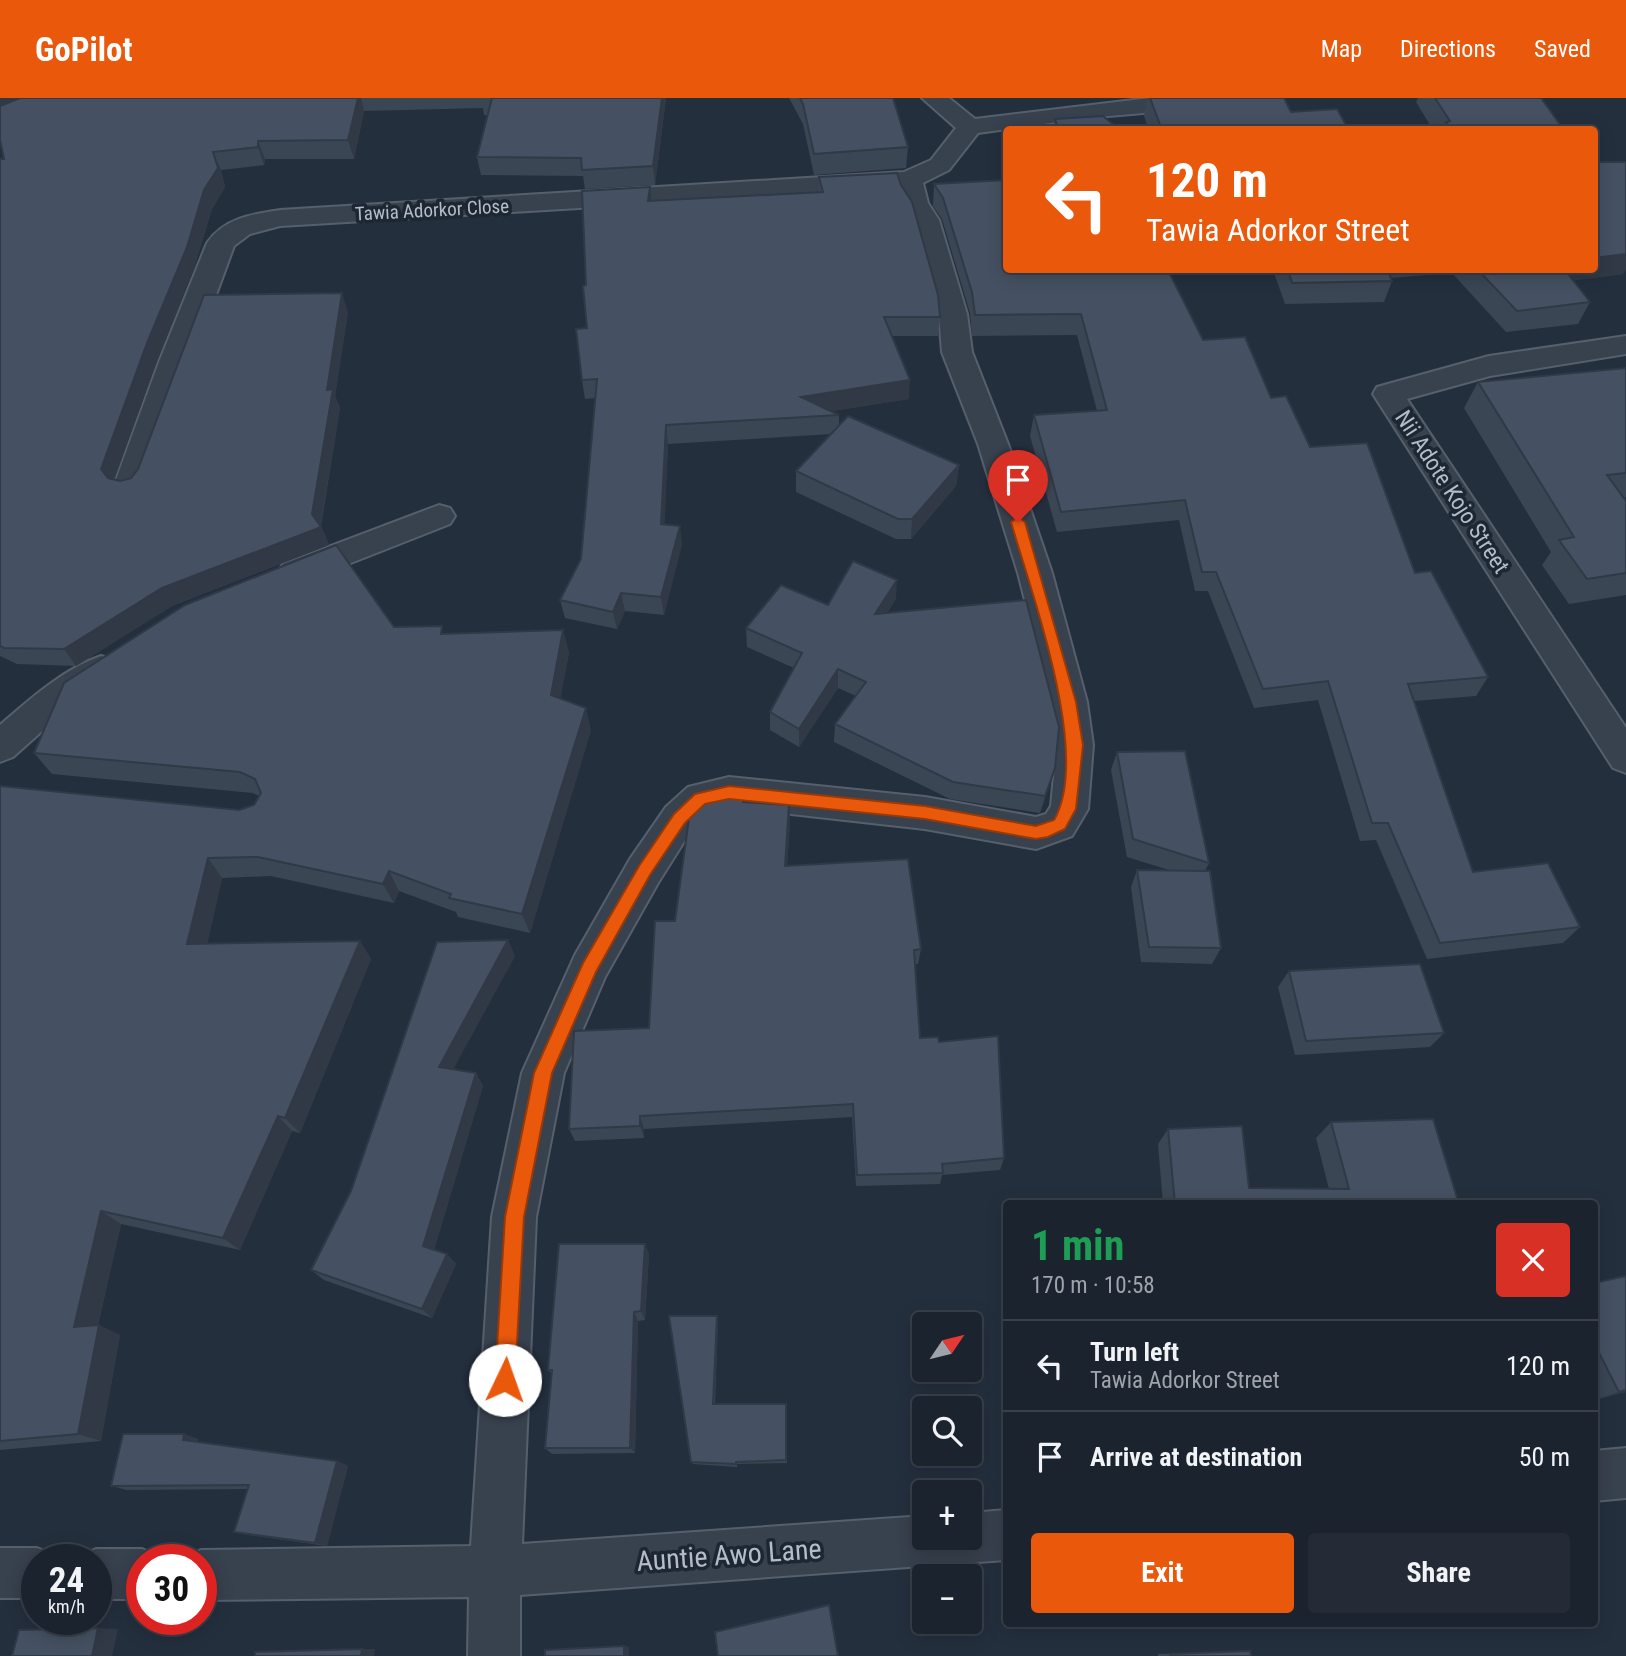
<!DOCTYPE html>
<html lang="en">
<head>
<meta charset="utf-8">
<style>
	body { margin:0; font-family:"Roboto Condensed",sans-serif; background:#242b36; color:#f1f3f6; height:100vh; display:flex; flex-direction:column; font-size:26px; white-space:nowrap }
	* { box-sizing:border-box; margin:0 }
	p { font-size:23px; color:#a0a4aa }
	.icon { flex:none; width:38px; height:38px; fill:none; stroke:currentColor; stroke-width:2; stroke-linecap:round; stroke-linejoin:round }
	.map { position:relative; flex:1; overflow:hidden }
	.sheet { position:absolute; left:1003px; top:1102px; width:595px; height:427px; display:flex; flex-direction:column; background:#1b232e; border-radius:7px; box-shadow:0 4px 18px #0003,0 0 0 2px #39404a }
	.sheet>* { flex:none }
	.hud { position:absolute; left:1003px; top:28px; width:595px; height:147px; border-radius:7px; box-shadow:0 4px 18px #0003,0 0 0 2px #39404a; background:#ea580c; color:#fff; overflow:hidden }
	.needle { width:46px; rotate:55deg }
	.buttons { position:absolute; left:912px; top:1214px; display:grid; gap:14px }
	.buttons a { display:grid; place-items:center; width:70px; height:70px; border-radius:7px; background:#1b232e; box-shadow:0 4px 18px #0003,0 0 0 2px #39404a; font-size:35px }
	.speed { position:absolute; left:21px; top:1446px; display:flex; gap:14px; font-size:35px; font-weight:700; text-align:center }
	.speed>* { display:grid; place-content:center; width:91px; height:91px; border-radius:50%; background:#1b232e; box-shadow:0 4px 18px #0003,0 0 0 2px #39404a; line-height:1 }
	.speed small { font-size:18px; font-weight:400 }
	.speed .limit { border:10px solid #d22; background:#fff; color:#111 }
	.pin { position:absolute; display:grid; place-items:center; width:60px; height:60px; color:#fff; margin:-72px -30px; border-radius:50% 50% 50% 0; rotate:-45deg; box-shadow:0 0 7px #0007 }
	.pin .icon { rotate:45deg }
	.me { position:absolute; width:77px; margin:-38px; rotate:3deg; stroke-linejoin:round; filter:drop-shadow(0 0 5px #0008) }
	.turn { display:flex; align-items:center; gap:24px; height:147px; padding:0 28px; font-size:32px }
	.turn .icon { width:91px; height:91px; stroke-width:2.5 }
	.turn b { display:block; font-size:49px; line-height:60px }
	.round { display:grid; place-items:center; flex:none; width:74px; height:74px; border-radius:7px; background:#242b36 }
	.summary { display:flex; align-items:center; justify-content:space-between; height:119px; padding:0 28px }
	h1 { font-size:42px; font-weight:700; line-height:52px; color:#1e9e55 }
	.cta { display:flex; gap:14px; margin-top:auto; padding:14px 28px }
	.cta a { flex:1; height:80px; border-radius:7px; background:#ea580c; color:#fff; font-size:28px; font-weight:700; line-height:80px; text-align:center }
	.cta a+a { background:#242b36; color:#f1f3f6 }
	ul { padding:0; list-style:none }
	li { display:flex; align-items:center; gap:21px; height:91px; padding:0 28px; border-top:2px solid #39404a }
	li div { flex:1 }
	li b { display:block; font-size:26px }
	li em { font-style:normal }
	header { display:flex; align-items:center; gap:42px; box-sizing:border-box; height:98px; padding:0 35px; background:#ea580c; color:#fff }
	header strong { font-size:33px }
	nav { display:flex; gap:38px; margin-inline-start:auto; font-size:24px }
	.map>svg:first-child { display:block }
</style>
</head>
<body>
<header>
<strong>GoPilot</strong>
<nav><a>Map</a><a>Directions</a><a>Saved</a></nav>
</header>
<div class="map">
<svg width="1626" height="1558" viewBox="0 0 1626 1558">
	<rect width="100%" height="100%" fill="#242f3e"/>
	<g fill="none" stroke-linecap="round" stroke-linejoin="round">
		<g stroke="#565f6c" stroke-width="4">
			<g id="street">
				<path d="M922 0H949L975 21 1150 0H1247L1244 5 1235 7 1086 20 978 35 949 72 923 85 928 105 939 122 967 216 972 254 1008 346 1052 475 1087 604 1093 647 1088 711 1072 738 1036 751 925 731 729 709 712 713 692 731 658 785 605 879 564 975 536 1119 522 1446 924 1418V1440H970V1415L1006 1412V1462L520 1497V1558H468L469 1499 201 1502V1461H182L201 1452 471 1448 492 1119 522 975 575 857 630 761 666 709 688 689 729 679 925 699 1036 719 1046 716 1051 708 1057 647 1051 604 1018 475 978 346 942 254 939 216 913 122 902 105 898 91 280 128 250 136 234 148 146 387 141 395 130 398 119 395 114 387 159 264 207 145C224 120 253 116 280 112L904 74 931 62 956 30Z"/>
				<polygon points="1626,238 1626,256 1490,278 1407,301 1626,630 1626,675 1613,670 1373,296 1377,289 1489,258"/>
				<polygon points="439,407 450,410 455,418 450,426 295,487 283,484 278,475 283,466"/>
				<path d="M101 558 113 562 118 572 113 582 59 618 13 659 0 664V627C29 602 63 571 101 558Z"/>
				<polygon points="1626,1350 1626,1400 1594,1403 1594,1353"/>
				<polygon points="0,1450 37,1450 55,1457 57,1461 37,1461 37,1500 0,1500"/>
				<polygon points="96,1451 142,1451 160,1458 161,1461 142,1461 142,1501 96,1501 96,1461 77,1461 78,1458"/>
			</g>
		</g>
		<use href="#street" fill="#38414e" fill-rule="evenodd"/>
	</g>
	<g fill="#3b4654">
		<polygon points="20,0 666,0 655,87 585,91 583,78 481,77 477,59 488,17 484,17 483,10 364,13 354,61 265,61 264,67 221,72 225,89 212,111 195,167 157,263 114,381 120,383 131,380 348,214 335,298 340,310 321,428 329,447 172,508 76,568 17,566 0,558 0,61 4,61"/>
		<polygon points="789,0 893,0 908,49 906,70 814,77 803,26"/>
		<polygon points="1147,0 1284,0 1291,14 1349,32 1149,32 1144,18"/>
		<polygon points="1418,0 1541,0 1564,32 1433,32 1416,4"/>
		<polygon points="1055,21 1120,32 1053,32"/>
		<polygon points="819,79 940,219 938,238 892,238 909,301 832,313 839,317 839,328 959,367 956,388 911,441 896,441 796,394 796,373 832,336 668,346 664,426 682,446 664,517 625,513 617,531 565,520 560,502 581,461 596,300 585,301 582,282 587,230 586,187 650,89 651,103 819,95"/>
		<polygon points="934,86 1203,242 1271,300 1310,349 1415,475 1488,579 1476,598 1414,603 1473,774 1580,829 1563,845 1427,861 1376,742 1360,743 1318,602 1254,610 1208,493 1195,493 1179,422 1057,434 1030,338 1034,317 1097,313 1077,237 972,238 970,215 942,121 933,108"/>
		<polygon points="1273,172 1594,172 1623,176 1573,182 1590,204 1578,226 1506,234 1452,175 1391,180 1392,183 1384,204 1285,206"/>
		<polygon points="1626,270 1626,399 1624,400 1626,403 1626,497 1569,506 1542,467 1551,454 1464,310 1478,284"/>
		<polygon points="896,501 887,515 1050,687 1040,715 950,701 834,644 835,626 856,598 838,590 799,649 770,632 770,614 794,570 747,549 746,530 828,507"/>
		<polygon points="394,529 444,536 563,532 569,555 560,600 591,632 530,835 458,819 456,814 399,793 394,805 271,778 222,780 207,846 360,843 371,861 300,1035 292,1033 240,1152 121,1126 98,1227 120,1237 101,1343 0,1352 0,688 239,712 254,707 259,698 253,695 52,676 34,655"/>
		<polygon points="1117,654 1209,765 1205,773 1221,850 1212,866 1141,864 1131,789 1137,772 1169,772 1127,759 1111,672"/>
		<polygon points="745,704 789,707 790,724 787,768 921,851 918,866 915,866 920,940 939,944 1004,1060 1000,1072 942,1077 940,1086 856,1088 852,1019 644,1031 644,1040 575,1043 569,1031 649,930 675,823"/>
		<polygon points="508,842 515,858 453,971 476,975 483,988 434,1152 447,1156 456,1166 432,1220 324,1182 311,1172"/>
		<polygon points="1289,873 1444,935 1430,949 1295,957 1278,889"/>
		<polygon points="1331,1024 1459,1106 1163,1106 1158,1046 1168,1031 1249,1090 1329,1091 1316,1040"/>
		<polygon points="645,1146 649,1156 645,1222 638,1223 635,1355 552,1356 545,1350 552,1276 548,1272"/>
		<polygon points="1594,1185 1626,1294 1598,1301 1594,1293"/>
		<polygon points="718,1223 715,1306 786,1306 787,1365 737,1366 737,1369 693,1366 691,1364"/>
		<polygon points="184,1336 198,1341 198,1344 337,1363 348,1368 327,1448 248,1437 234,1434 248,1391 127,1392 111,1388"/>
		<polygon points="1236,1553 1251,1558 1158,1558 1158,1556"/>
	</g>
	<g fill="#303945">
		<polygon points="0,0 19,0 0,8"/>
		<polygon points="358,0 361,0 364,13 354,61 348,42"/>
		<polygon points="662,0 666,0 655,87 653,68"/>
		<polygon points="258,43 265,61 264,67 258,49"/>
		<polygon points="213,54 221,72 225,89 212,111 195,167 157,263 112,388 101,371 204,92"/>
		<polygon points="650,89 652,108 648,103"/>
		<polygon points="1626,152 1626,171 1623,176 1549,186 1556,172 1594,172 1594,160"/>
		<polygon points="342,195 348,214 335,298 340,310 320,430 321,429 329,447 172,508 76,568 64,551 162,490 312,416 327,292"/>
		<polygon points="910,282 909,301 801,318 801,299"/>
		<polygon points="666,327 668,346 664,444 661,426"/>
		<polygon points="959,367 956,388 911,441 912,421"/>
		<polygon points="680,428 682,446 664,517 661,499"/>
		<polygon points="897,482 896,501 874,535 875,516"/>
		<polygon points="621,495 625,513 617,531 613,514"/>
		<polygon points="563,532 569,555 557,619 551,597"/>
		<polygon points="838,571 838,590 799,649 799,631"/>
		<polygon points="586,610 591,632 530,835 522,816"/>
		<polygon points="1055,670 1050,687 1040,715 1045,698"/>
		<polygon points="789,707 790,724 786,784 785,768"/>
		<polygon points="208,760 222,780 203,865 187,846"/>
		<polygon points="389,773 399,793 394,805 383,786"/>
		<polygon points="508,842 515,858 447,983 439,969"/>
		<polygon points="360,843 371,861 300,1035 285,1020"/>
		<polygon points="476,975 483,988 432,1158 423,1148"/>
		<polygon points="278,1018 292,1033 240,1152 223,1140"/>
		<polygon points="640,1018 644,1031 644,1040 640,1028"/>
		<polygon points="101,1113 121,1126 95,1239 74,1229"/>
		<polygon points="645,1146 649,1156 645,1222 641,1213"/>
		<polygon points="447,1156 456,1166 432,1220 422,1211"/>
		<polygon points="634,1214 638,1223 635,1355 630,1350"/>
		<polygon points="717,1218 718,1223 714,1309 713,1306"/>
		<polygon points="99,1227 120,1237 101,1343 78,1336"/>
		<polygon points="1626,1292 1626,1294 1598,1301 1619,1294"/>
		<polygon points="184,1336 198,1341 197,1347 183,1342"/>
		<polygon points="337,1363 348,1368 327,1448 315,1445"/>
		<polygon points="98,1530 118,1531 112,1558 92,1558"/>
		<polygon points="624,1548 629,1549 629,1558 624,1558"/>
		<polygon points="362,1551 375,1551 374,1558 361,1558"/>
	</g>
	<g fill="#455162" stroke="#303945" stroke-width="2">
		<polygon points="20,0 358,0 348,42 258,43 258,49 213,54 218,70 204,92 187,149 147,245 101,371 108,380 120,383 131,380 138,371 204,197 342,195 327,292 333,291 312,416 321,429 162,490 64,551 4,550 0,548 0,61 4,61 0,42 0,8"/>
		<polygon points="492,0 662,0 653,68 582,72 581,60 477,59"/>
		<polygon points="800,0 893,0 908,49 814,56 803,6"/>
		<polygon points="1150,0 1284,0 1291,14 1337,11 1349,32 1162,32"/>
		<polygon points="1435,0 1541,0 1564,32 1452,32 1446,24 1450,23"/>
		<polygon points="1103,18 1120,32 1059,32 1055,21"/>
		<polygon points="1594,64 1626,64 1626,156 1594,160"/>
		<polygon points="897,75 901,87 912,104 938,197 940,219 884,219 910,282 801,299 839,317 666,327 661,426 680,428 661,499 621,495 613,514 560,502 581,461 597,281 582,282 576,231 587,230 583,188 586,187 582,93 650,89 648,103 823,94 819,79"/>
		<polygon points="1006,82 1006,172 1168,172 1203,242 1245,239 1271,300 1286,298 1310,349 1367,345 1415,475 1431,473 1488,579 1408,586 1473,774 1548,765 1580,829 1440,845 1388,725 1372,725 1328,583 1263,591 1216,474 1202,474 1185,402 1061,414 1034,317 1107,312 1081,216 975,217 972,194 943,100 934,86"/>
		<polygon points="1288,172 1388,172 1392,183 1292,185"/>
		<polygon points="1478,172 1565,172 1590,204 1517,213"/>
		<polygon points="1626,270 1626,375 1607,377 1626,403 1626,475 1587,481 1559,442 1574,439 1478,284"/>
		<polygon points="848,318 959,367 912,421 898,421 796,373"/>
		<polygon points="336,447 394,529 442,528 441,536 563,532 551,597 586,610 522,816 449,800 451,796 389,773 383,786 258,759 208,760 187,846 360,843 285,1020 278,1018 223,1140 101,1113 74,1229 99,1227 78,1336 0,1343 0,688 239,712 254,707 261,695 255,681 240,674 34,655 64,585 185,507"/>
		<polygon points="853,463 897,482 875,516 1026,502 1059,629 1055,670 1045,698 953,684 835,626 866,584 838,571 799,631 770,614 802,555 746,530 781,487 828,507"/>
		<polygon points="1185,653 1209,765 1133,741 1117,654"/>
		<polygon points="719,697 744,698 743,704 789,707 785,768 908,761 921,851 914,852 920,940 938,939 939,944 998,938 1004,1060 942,1066 943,1075 857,1077 853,1006 640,1018 640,1028 569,1031 574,933 649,930 655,823 675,823 689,720 711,698"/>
		<polygon points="1137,772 1210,773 1221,850 1149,849"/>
		<polygon points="508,842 439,969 476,975 423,1148 447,1156 422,1211 311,1172 351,1093 437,844"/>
		<polygon points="1420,866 1444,935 1306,943 1289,873"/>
		<polygon points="1433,1021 1459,1106 1175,1106 1168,1031 1242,1028 1249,1090 1349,1091 1331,1024"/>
		<polygon points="559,1146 645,1146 641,1213 634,1214 630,1350 545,1350 552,1272 548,1272"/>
		<polygon points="1626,1178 1626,1292 1619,1294 1594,1245 1594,1185"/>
		<polygon points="669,1218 717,1218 713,1306 786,1306 786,1362 736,1364 736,1366 691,1364"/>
		<polygon points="123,1336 184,1336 183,1342 337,1363 315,1445 234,1434 249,1387 111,1388"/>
		<polygon points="829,1507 838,1558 718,1558 715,1534"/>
		<polygon points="98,1530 92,1558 12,1558 19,1532"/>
		<polygon points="624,1548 624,1558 545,1558 545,1552"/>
		<polygon points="362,1551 361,1558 255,1558 255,1554"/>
		<polygon points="1250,1553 1251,1558 1170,1558 1170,1556"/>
	</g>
	<path fill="#ea580c" stroke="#983908" stroke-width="2" d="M1018 419 1025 424 1076 604 1083 647 1076 711 1065 731 1048 739 1036 741 925 721 729 701 705 706 685 725 650 777 596 874 552 975 524 1119 515 1282 512 1289 505 1292 498 1289 495 1282 505 1119 534 975 583 865 639 768 674 716 695 696 729 688 925 708 1036 728 1054 722C1092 657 1031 495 1011 424Z"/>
	<g text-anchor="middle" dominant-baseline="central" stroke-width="7" stroke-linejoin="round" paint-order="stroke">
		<g font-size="19" fill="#b4bcc9" stroke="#1d2633">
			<text transform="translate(432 112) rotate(-3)">Tawia Adorkor Close</text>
		</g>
		<g font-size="23" fill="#b4bcc9" stroke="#1d2633">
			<text transform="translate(1452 394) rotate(57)">Nii Adote Kojo Street</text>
		</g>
		<g font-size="28" fill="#b4bcc9" stroke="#1d2633">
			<text transform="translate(729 1457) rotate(-4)">Auntie Awo Lane</text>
		</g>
	</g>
</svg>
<div class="buttons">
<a><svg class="needle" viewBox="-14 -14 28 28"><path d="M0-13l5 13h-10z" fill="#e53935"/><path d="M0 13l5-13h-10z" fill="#a0a4aa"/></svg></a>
<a><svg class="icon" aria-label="search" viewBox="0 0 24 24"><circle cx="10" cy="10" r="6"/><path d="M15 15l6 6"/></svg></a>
<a>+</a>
<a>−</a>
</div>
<div class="speed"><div>24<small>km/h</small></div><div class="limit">30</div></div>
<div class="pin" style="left:1018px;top:424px;background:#d93025"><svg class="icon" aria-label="arrive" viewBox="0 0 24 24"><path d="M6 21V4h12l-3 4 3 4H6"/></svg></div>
<svg class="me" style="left:505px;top:1282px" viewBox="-20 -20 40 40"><circle r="19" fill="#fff"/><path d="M0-13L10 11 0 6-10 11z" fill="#ea580c"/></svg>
<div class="hud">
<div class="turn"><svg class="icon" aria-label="left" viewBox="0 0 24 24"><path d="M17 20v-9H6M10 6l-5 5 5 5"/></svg><div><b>120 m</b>Tawia Adorkor Street</div></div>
</div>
<section class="sheet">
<div class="summary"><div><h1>1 min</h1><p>170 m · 10:58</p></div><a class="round" style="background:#d93025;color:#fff"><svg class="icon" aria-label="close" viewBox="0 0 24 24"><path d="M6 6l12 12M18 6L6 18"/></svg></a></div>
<ul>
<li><svg class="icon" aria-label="left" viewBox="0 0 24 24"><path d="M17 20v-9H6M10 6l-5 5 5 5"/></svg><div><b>Turn left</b><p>Tawia Adorkor Street</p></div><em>120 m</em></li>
<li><svg class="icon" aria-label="arrive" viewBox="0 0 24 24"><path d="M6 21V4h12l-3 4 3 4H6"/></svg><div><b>Arrive at destination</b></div><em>50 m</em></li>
</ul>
<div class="cta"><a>Exit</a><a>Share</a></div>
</section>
</div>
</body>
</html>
